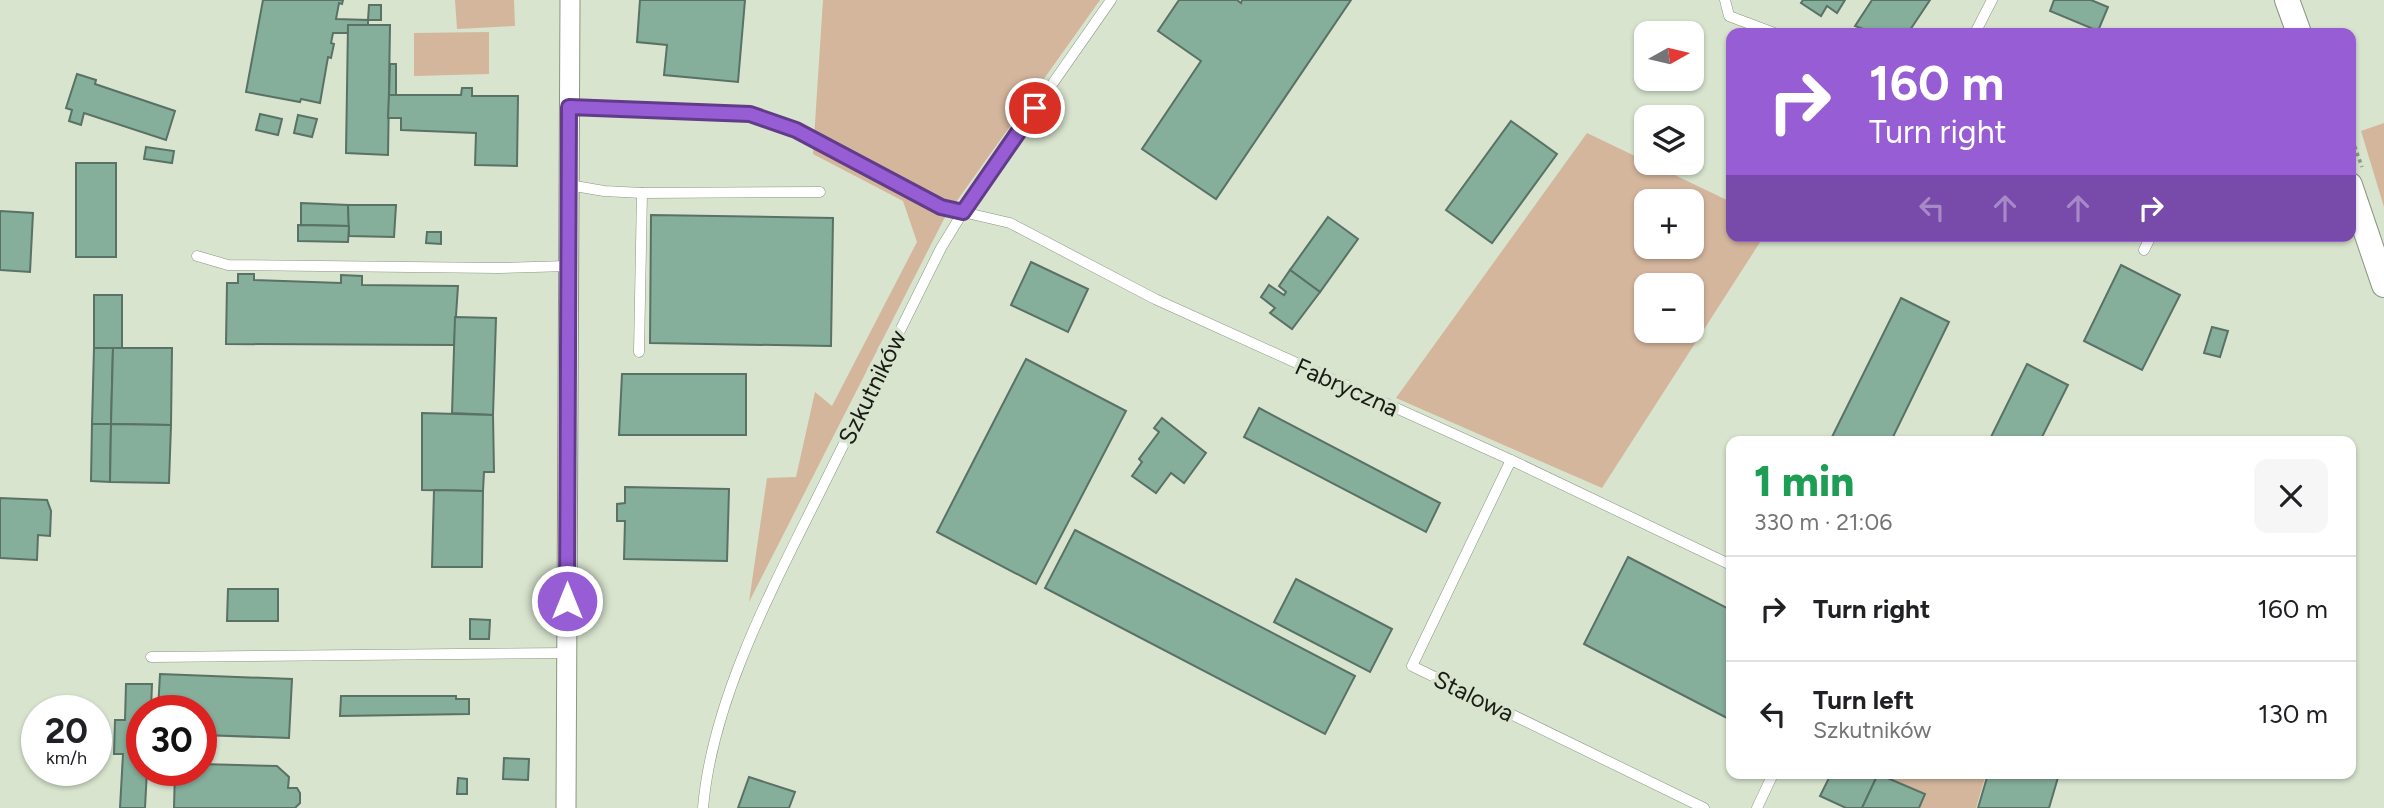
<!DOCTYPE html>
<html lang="en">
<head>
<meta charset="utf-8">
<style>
	body { margin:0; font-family:Figtree,sans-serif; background:#f6f6f6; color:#202124; height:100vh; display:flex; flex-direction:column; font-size:26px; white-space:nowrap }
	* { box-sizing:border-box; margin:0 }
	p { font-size:23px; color:#757577 }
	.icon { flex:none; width:38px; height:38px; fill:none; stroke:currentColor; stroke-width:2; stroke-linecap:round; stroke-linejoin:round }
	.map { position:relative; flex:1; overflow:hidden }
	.details { position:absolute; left:1726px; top:436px; width:630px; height:343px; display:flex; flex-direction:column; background:#fff; border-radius:14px; box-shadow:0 2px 5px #0004 }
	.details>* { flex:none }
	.guide { position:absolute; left:1726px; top:28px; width:630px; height:214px; border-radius:14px; box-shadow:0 2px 5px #0004; background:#965dd5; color:#fff; overflow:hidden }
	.needle { width:46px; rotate:82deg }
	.buttons { position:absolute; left:1634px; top:21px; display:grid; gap:14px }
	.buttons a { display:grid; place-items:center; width:70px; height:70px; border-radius:14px; background:#fff; box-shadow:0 2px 5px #0004; font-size:35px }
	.speed { position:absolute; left:21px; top:695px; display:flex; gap:14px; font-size:35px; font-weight:700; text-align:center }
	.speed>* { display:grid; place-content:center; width:91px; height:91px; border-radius:50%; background:#fff; box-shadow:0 2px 5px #0004; line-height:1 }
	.speed small { font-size:18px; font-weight:400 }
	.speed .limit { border:10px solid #d22; background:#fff; color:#111 }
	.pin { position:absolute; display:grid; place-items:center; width:60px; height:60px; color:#fff; margin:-30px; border:4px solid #fff; border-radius:50%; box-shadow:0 2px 7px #0007 }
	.me { position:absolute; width:77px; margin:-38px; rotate:0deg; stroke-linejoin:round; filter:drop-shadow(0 0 5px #0008) }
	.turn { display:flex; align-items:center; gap:24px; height:147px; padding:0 28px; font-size:32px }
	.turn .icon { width:91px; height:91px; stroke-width:2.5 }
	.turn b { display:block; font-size:49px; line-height:60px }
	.lanes { display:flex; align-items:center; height:66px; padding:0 28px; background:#0003; justify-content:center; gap:35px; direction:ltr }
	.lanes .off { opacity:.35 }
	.round { display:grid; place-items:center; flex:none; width:74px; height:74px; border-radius:14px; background:#f6f6f6 }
	.headline { display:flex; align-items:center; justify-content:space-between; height:119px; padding:0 28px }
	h1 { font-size:42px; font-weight:800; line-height:52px; color:#1e9e55 }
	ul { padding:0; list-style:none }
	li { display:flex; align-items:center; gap:21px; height:105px; padding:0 28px; border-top:2px solid #e0e0e0 }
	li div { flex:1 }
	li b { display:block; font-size:26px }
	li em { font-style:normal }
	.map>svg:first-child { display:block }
</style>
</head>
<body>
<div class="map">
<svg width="2384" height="808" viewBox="0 0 2384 808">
	<rect width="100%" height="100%" fill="#d8e4ce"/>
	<g fill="#d4b69d" fill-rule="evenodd">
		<polygon points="455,0 514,0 515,26 457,29"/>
		<polygon points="823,0 1100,0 944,219 749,602 767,478 796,477 815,392 832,406 917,242 903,201 813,154"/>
		<polygon points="489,32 489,74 414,76 414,33"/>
		<polygon points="2384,123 2384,207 2361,131"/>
		<path d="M1587 133 1731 202V236H1764L1602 488 1396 398ZM1692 201V247H1647V201ZM1692 285V331H1647V285Z"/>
		<polygon points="1881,774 1986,774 1976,808 1919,808 1925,794"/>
	</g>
	<g fill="#85ae9b" stroke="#5a7166" stroke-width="2">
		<polygon points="263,0 343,0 342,4 339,3 336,19 368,20 368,25 348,25 348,33 333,33 331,43 334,44 331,58 328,57 320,103 301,99 300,102 246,92"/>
		<polygon points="640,0 745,0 738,82 664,75 667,45 637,42"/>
		<polygon points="1179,0 1237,0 1241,3 1242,0 1351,0 1216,199 1142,149 1201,61 1158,31"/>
		<polygon points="1803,0 1845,0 1837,13 1827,6 1821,16 1801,3"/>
		<polygon points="1872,0 1930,0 1908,33 1874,33 1855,26"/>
		<polygon points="2054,0 2091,0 2108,7 2098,31 2050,11"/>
		<polygon points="369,5 381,5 381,20 368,20"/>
		<polygon points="348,25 390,25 388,155 346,153"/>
		<polygon points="390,64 396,64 396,95 389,95"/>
		<polygon points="77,74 96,80 95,84 175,111 166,140 84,113 81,125 69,121 72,110 66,108"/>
		<polygon points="462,88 472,88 472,96 518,96 517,166 475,165 476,133 401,130 401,118 388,118 389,95 461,95"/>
		<polygon points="260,114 282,119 278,135 256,130"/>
		<polygon points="298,115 317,119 312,137 294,133"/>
		<polygon points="1511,121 1557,154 1492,243 1446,210"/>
		<polygon points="146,147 174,151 172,163 144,159"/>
		<rect x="76" y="163" width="40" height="94"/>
		<polygon points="301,203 348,205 349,226 301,225"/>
		<polygon points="348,205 396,205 394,237 349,236"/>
		<polygon points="0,211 33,213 30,272 0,270"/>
		<polygon points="651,215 833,218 831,346 650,343"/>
		<polygon points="1328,217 1358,239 1320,292 1290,270"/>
		<polygon points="298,225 349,226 348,242 298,241"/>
		<polygon points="427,232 441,232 441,244 426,243"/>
		<polygon points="1031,262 1088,289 1068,332 1011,305"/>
		<polygon points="2121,265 2180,295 2142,370 2084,341"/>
		<polygon points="1290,270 1320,292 1292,329 1270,313 1275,308 1261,297 1269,285 1284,295 1286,292 1279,286"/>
		<polygon points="238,274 254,274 254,280 341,283 341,275 362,276 362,285 458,286 454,345 226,344 227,283 238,283"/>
		<rect x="94" y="295" width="28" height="53"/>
		<polygon points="1901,298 1949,322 1891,441 1830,441"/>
		<polygon points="455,317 496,318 493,415 452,413"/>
		<polygon points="2212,327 2228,331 2220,357 2204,353"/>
		<polygon points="94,348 113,348 111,424 92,424"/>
		<polygon points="113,348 172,348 171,425 111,424"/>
		<polygon points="1026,359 1126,411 1036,584 937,532"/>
		<polygon points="2027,364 2068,385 2040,441 1989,441"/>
		<polygon points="622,374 746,374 746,435 619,435"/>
		<polygon points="1259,408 1440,503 1426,532 1244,437"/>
		<polygon points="422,413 493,415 494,472 484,472 483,491 422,490"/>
		<polygon points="1162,418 1206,453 1184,483 1171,473 1156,493 1132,476 1142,462 1139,459 1159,432 1154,428"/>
		<polygon points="92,424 111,424 110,482 91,481"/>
		<polygon points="111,424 171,425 169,483 110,482"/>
		<polygon points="625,487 729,489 727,561 624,559 625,521 617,521 617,504 625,503"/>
		<polygon points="434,490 483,491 482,567 432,567"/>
		<polygon points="0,498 47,500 51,511 50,536 38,535 37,560 0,558"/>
		<polygon points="1075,530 1355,676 1325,734 1045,588"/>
		<polygon points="1628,557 1731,610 1731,720 1584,644"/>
		<polygon points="1296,579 1392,629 1370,672 1274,622"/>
		<polygon points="228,589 278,589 278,621 227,621"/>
		<polygon points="470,619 490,620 489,639 470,639"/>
		<polygon points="160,674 292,679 289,738 201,735 201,710 158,710"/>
		<polygon points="126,684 152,684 151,710 142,710 142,770 147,770 145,808 120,808 123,754 114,754 115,720 125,720"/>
		<polygon points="341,696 456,696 456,699 469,699 469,714 340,716"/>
		<polygon points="504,758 529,759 528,780 503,779"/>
		<polygon points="201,764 277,766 289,777 288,788 297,788 300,793 300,803 295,808 174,808 175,770 201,770"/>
		<polygon points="1831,774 1878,774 1862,808 1846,808 1820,796"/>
		<polygon points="1878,774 1925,794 1919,808 1862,808"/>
		<polygon points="1988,774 2059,774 2049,808 1978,808"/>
		<polygon points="749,777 795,792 789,808 738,808"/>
		<polygon points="458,778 467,779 467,794 457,794"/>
	</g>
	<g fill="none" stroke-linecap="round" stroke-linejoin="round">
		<g stroke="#8a9681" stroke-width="11">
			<g id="service">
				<polyline points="1725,0 1729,16 1774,33"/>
				<polyline points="1975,33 1992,0"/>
				<polyline points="569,108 750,114 796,129 941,207 1010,223 1155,299 1511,460 1731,565"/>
				<polyline points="569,185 604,191 642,193"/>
				<polyline points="2144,250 2151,236"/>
				<polyline points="197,256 228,265 498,268 568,266"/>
				<polyline points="639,352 642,193 820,192"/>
				<polyline points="1511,460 1412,666 1704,808"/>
				<polyline points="151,657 567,653"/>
				<path d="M703 808C712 701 771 591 818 496 859 413 900 331 941 248L963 212 1111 0"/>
				<polyline points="1757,808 1773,774"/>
			</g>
		</g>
		<g stroke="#8a9681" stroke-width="21">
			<polyline id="minor" points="566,808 570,0"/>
		</g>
		<g stroke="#8a9681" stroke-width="26">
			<g id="tertiary">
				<polyline points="2287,0 2299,33"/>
				<polyline points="2350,185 2384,285"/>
			</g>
		</g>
		<polyline stroke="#8f9888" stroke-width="3.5" stroke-dasharray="3.5 3.5" stroke-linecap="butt" points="2350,133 2362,167"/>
		<use href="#service" stroke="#fff" stroke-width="10"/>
		<use href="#minor" stroke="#fff" stroke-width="19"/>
		<use href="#tertiary" stroke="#fff" stroke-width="24"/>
	</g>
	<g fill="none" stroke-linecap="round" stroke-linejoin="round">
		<g stroke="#623c8a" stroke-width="18">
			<polyline id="route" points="567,601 569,107 750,114 796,130 941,207 963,212 1035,108"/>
		</g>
		<use href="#route" stroke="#965dd5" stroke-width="12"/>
	</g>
	<g text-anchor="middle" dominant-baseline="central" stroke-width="7" stroke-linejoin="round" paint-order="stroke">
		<g font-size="24" fill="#181c14" stroke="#d8e4ce">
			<text transform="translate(872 387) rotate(-64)">Szkutników</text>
			<text transform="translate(1347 387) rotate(24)">Fabryczna</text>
			<text transform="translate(1474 696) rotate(26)">Stalowa</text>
		</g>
	</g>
</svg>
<div class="buttons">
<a><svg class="needle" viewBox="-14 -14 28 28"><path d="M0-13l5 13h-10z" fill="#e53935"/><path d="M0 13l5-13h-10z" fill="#757577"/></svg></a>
<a><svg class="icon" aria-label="layers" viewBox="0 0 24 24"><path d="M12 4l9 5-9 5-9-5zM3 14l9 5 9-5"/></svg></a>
<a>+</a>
<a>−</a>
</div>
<div class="speed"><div>20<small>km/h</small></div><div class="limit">30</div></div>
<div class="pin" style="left:1035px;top:108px;background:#d93025"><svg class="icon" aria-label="arrive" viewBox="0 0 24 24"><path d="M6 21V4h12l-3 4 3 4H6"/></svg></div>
<svg class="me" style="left:567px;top:601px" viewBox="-20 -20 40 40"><circle r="17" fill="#965dd5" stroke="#fff" stroke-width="3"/><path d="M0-11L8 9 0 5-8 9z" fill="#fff"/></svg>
<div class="guide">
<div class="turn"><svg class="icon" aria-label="right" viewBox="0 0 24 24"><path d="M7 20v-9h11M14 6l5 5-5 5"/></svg><div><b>160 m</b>Turn right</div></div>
<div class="lanes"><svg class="icon off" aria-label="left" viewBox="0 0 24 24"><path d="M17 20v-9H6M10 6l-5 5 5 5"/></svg><svg class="icon off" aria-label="ahead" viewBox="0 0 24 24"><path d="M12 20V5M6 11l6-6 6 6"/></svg><svg class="icon off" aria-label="ahead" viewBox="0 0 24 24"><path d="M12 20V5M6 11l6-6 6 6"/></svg><svg class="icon" aria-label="right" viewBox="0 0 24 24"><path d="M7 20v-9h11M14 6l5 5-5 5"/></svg></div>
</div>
<section class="details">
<div class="headline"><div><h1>1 min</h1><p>330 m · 21:06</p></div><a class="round"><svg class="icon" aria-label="close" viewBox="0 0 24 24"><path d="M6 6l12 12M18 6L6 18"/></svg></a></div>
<ul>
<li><svg class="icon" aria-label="right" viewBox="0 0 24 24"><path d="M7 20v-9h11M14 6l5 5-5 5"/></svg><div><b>Turn right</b></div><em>160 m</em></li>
<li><svg class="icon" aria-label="left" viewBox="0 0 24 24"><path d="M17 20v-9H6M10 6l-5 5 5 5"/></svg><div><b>Turn left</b><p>Szkutników</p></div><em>130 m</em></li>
</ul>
</section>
</div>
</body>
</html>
